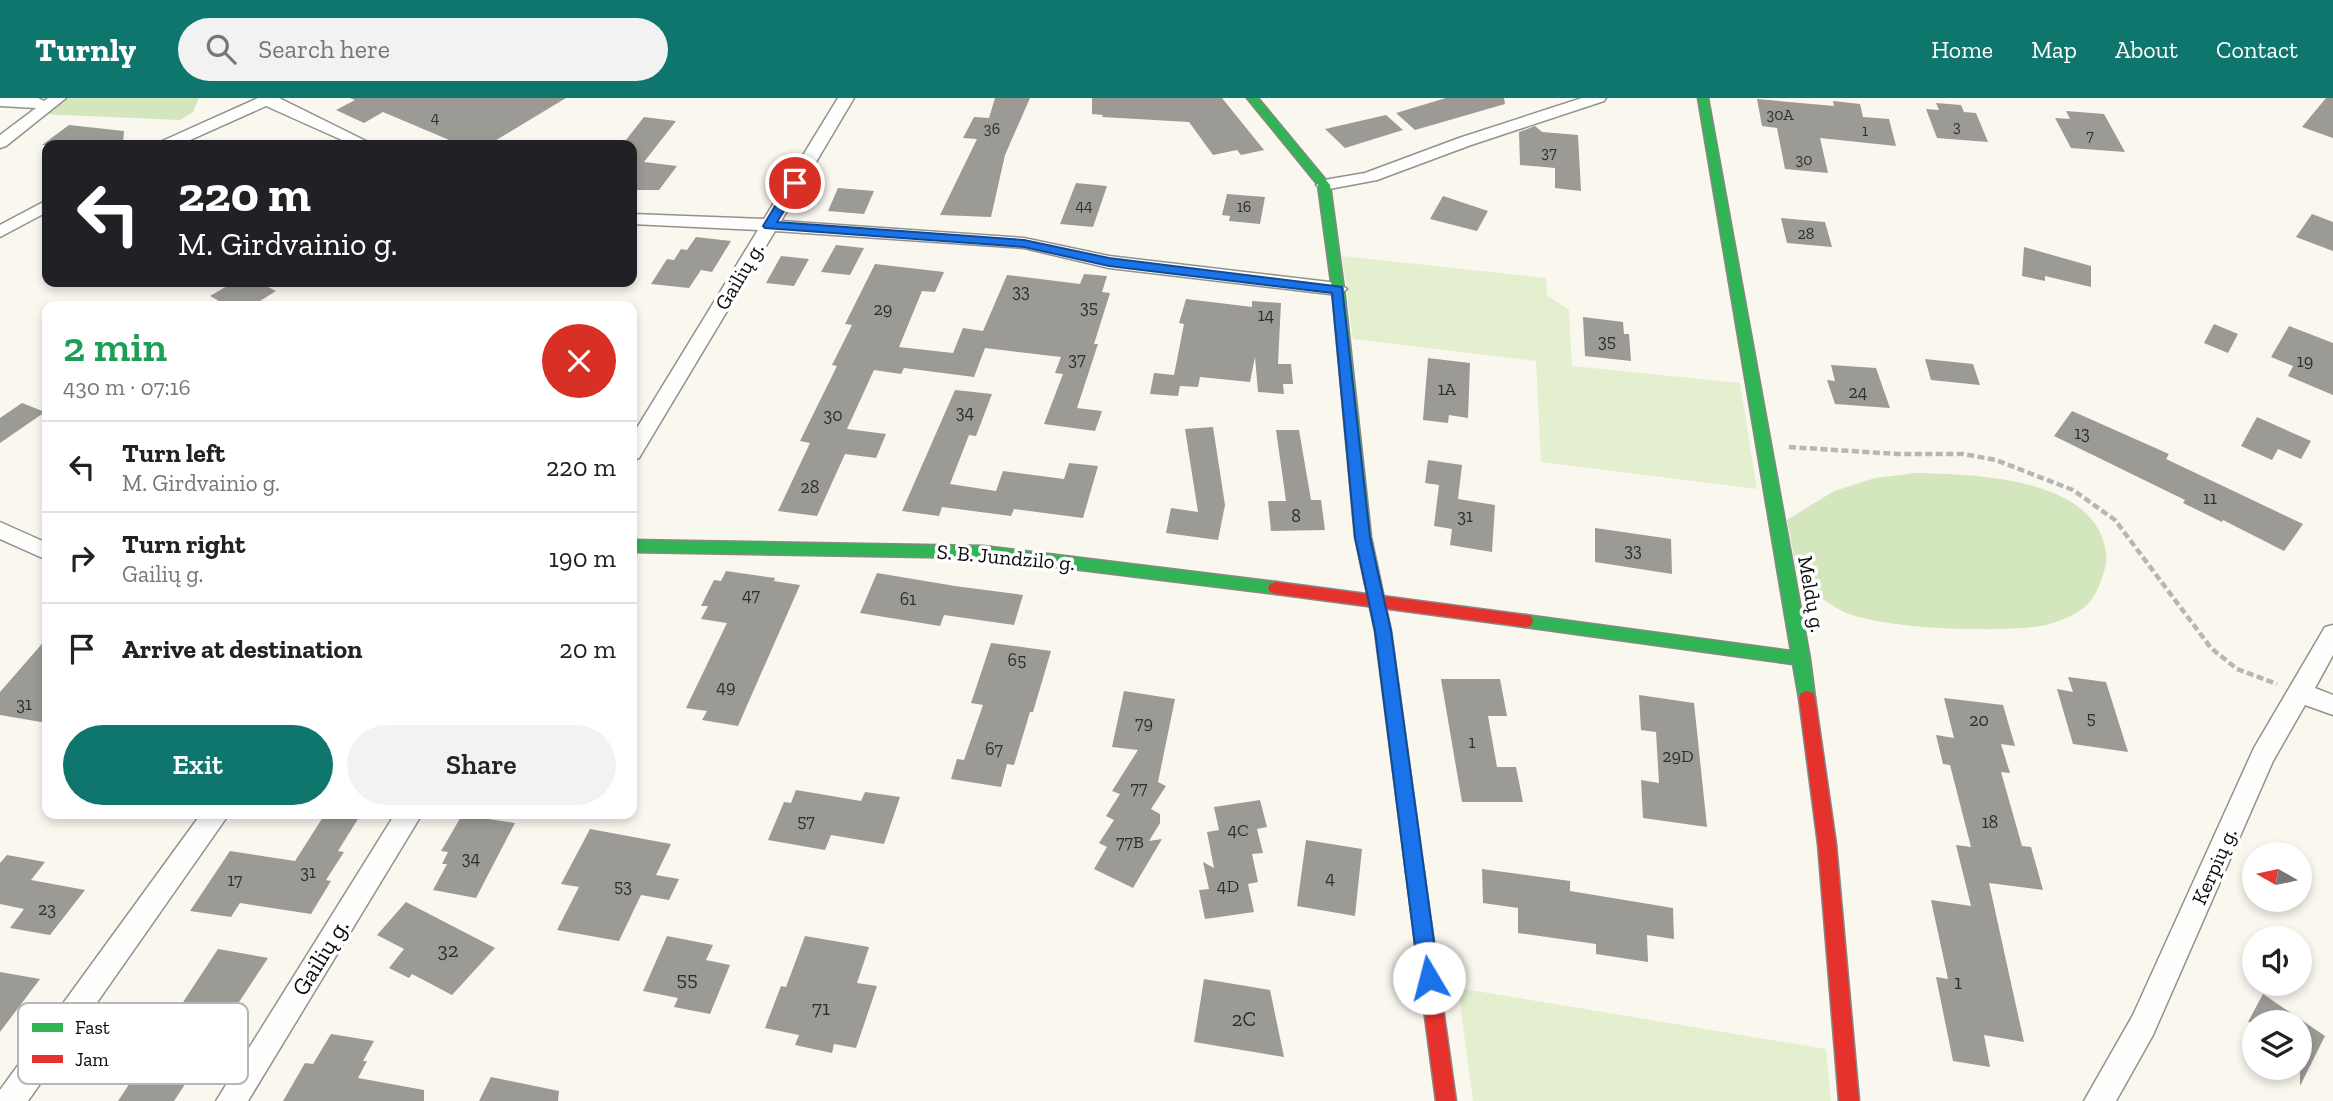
<!DOCTYPE html>
<html lang="en">
<head>
<meta charset="utf-8">
<style>
	body { margin:0; font-family:"Zilla Slab",serif; background:#f2f2f2; color:#222; height:100vh; display:flex; flex-direction:column; font-size:26px; white-space:nowrap }
	* { box-sizing:border-box; margin:0 }
	p { font-size:23px; color:#767676 }
	.icon { flex:none; width:38px; height:38px; fill:none; stroke:currentColor; stroke-width:2; stroke-linecap:round; stroke-linejoin:round }
	.map { position:relative; flex:1; overflow:hidden }
	.sheet { position:absolute; left:42px; top:203px; width:595px; height:518px; display:flex; flex-direction:column; background:#fff; border-radius:14px; box-shadow:0 4px 10px #0003 }
	.sheet>* { flex:none }
	.guide { position:absolute; left:42px; top:42px; width:595px; height:147px; border-radius:14px; box-shadow:0 4px 10px #0003; background:#202124; color:#fff; overflow:hidden }
	.needle { width:46px; rotate:279deg }
	.buttons { position:absolute; left:2242px; top:744px; display:grid; gap:14px }
	.buttons a { display:grid; place-items:center; width:70px; height:70px; border-radius:50%; background:#fff; box-shadow:0 4px 10px #0003; font-size:35px }
	.pin { position:absolute; display:grid; place-items:center; width:60px; height:60px; color:#fff; margin:-30px; border:4px solid #fff; border-radius:50%; box-shadow:0 2px 7px #0007 }
	.me { position:absolute; width:77px; margin:-38px; rotate:352deg; stroke-linejoin:round; filter:drop-shadow(0 0 5px #0008) }
	.turn { display:flex; align-items:center; gap:24px; height:147px; padding:0 21px; font-size:32px }
	.turn .icon { width:91px; height:91px; stroke-width:2.5 }
	.turn b { display:block; font-size:49px; line-height:60px }
	.round { display:grid; place-items:center; flex:none; width:74px; height:74px; border-radius:37px; background:#f2f2f2 }
	.head { display:flex; align-items:center; justify-content:space-between; height:119px; padding:0 21px }
	h1 { font-size:42px; font-weight:600; line-height:52px; color:#1e9e55 }
	.cta { display:flex; gap:14px; margin-top:auto; padding:14px 21px }
	.cta a { flex:1; height:80px; border-radius:42px; background:#0f766e; color:#fff; font-size:28px; font-weight:600; line-height:80px; text-align:center }
	.cta a+a { background:#f2f2f2; color:#222 }
	ul { padding:0; list-style:none }
	li { display:flex; align-items:center; gap:21px; height:91px; padding:0 21px; border-top:2px solid #e0e0e0 }
	li div { flex:1 }
	li b { display:block; font-size:26px }
	li em { font-style:normal }
	header { display:flex; align-items:center; gap:42px; box-sizing:border-box; height:98px; padding:0 35px; background:#0f766e; color:#fff }
	header strong { font-size:33px }
	nav { display:flex; gap:38px; margin-inline-start:auto; font-size:24px }
	.search { width:490px; height:63px; background:#f2f2f2; display:flex; align-items:center; gap:18px; box-sizing:border-box; padding:0 24px; border-radius:38px; color:#767676; font-size:26px }
	.map>svg:first-child { display:block }
</style>
</head>
<body>
<header>
<strong>Turnly</strong>
<div class="search"><svg class="icon" aria-label="search" viewBox="0 0 24 24"><circle cx="10" cy="10" r="6"/><path d="M15 15l6 6"/></svg>Search here</div>
<nav><a>Home</a><a>Map</a><a>About</a><a>Contact</a></nav>
</header>
<div class="map">
<svg width="2333" height="1003" viewBox="0 0 2333 1003">
	<rect width="100%" height="100%" fill="#faf7ef"/>
	<g fill="#e3efcf">
		<polygon points="1342,158 1546,180 1547,197 1569,212 1572,268 1740,285 1757,391 1541,364 1536,263 1353,241"/>
		<polygon points="1458,890 1826,951 1831,1003 1473,1003"/>
	</g>
	<g fill="#d4e6bd">
		<polygon points="52,0 199,0 193,14 180,22 39,16"/>
		<path d="M1916 375C1971 376 2079 379 2102 439 2106 452 2108 457 2105 470 2099 490 2094 506 2074 516 2063 522 2046 528 2034 529 1991 534 1882 531 1844 514 1829 506 1814 495 1799 486L1787 422 1834 393 1875 380Z"/>
	</g>
	<g fill="#9c9a95">
		<polygon points="350,0 566,0 488,47 461,47 383,14 364,25 336,12 355,2"/>
		<polygon points="995,0 1030,0 1005,57 991,119 940,117 977,41 963,40 974,19 989,20"/>
		<polygon points="1092,0 1222,0 1264,52 1241,57 1237,52 1213,57 1189,24 1102,19 1103,17 1092,16"/>
		<polygon points="1446,0 1504,0 1505,6 1415,32 1396,15"/>
		<polygon points="2326,0 2333,0 2333,40 2302,29"/>
		<polygon points="1757,1 1834,8 1833,3 1860,6 1863,19 1889,21 1896,48 1820,40 1828,75 1785,71 1777,30 1762,28"/>
		<polygon points="1936,5 1961,7 1964,14 1976,15 1988,44 1937,40 1926,11 1939,12"/>
		<polygon points="2066,13 2104,16 2125,54 2071,50 2055,20 2070,21"/>
		<polygon points="1386,17 1403,32 1345,50 1325,31"/>
		<polygon points="644,19 676,23 644,64 677,68 659,92 632,92 632,47 622,47"/>
		<polygon points="69,27 124,33 123,47 42,47"/>
		<polygon points="1535,28 1542,34 1578,37 1581,93 1555,90 1555,70 1520,67 1519,34"/>
		<polygon points="1076,85 1107,88 1093,129 1060,126"/>
		<polygon points="838,90 874,93 864,116 828,113"/>
		<polygon points="1227,96 1265,99 1260,126 1229,123 1230,118 1222,117"/>
		<polygon points="1443,98 1488,113 1477,133 1430,121"/>
		<polygon points="2312,116 2333,124 2333,153 2296,139"/>
		<polygon points="1781,120 1825,124 1832,149 1787,145"/>
		<polygon points="696,139 731,143 712,174 701,172 689,190 651,186 667,161 674,162 681,151 687,152"/>
		<polygon points="836,147 864,150 850,177 821,174"/>
		<polygon points="2024,149 2091,168 2091,189 2045,178 2045,183 2022,178"/>
		<polygon points="781,158 809,161 794,188 766,185"/>
		<polygon points="875,166 944,174 935,194 922,193 899,249 953,255 963,230 983,233 1007,177 1080,186 1084,176 1107,178 1102,194 1110,195 1094,246 1098,246 1077,310 1102,313 1095,333 1044,326 1063,276 1055,275 1061,259 985,250 974,279 904,270 901,276 874,272 847,331 886,336 876,360 845,356 817,418 778,413 810,345 800,343 837,268 832,267 852,227 845,226"/>
		<polygon points="234,184 258,184 276,193 252,208 228,208 210,198"/>
		<polygon points="1186,201 1252,209 1252,203 1281,205 1278,266 1291,266 1293,286 1283,286 1284,296 1258,294 1255,259 1250,284 1200,279 1198,289 1180,288 1178,298 1150,296 1154,275 1174,277 1184,226 1179,225"/>
		<polygon points="1583,219 1623,224 1624,236 1629,236 1631,263 1585,258"/>
		<polygon points="2214,226 2238,236 2228,255 2204,245"/>
		<polygon points="2289,228 2333,245 2333,297 2288,278 2293,268 2271,259"/>
		<polygon points="1428,260 1470,265 1468,320 1449,317 1448,325 1423,322"/>
		<polygon points="1925,261 1973,266 1980,287 1931,282"/>
		<polygon points="1831,267 1876,270 1890,310 1835,306 1827,282 1835,283"/>
		<polygon points="955,292 992,296 976,338 969,337 950,386 996,393 1003,373 1064,381 1069,365 1098,368 1083,420 1014,411 1011,418 942,409 939,418 902,413"/>
		<polygon points="22,305 45,314 0,345 0,320"/>
		<polygon points="2072,313 2169,356 2166,361 2303,426 2284,453 2223,422 2222,424 2183,405 2185,402 2054,338"/>
		<polygon points="2257,319 2311,343 2301,361 2278,351 2272,362 2241,348"/>
		<polygon points="1213,329 1225,407 1218,442 1166,435 1171,410 1198,414 1185,331"/>
		<polygon points="1276,332 1299,332 1311,402 1321,402 1325,432 1271,433 1268,403 1286,403"/>
		<polygon points="1428,362 1462,367 1458,401 1495,407 1492,454 1450,447 1452,431 1434,428 1439,387 1425,385"/>
		<polygon points="1595,430 1671,441 1672,476 1595,464"/>
		<polygon points="726,473 775,480 774,483 800,487 738,628 702,622 707,613 686,610 727,525 701,521 708,508 701,508 714,482 721,483"/>
		<polygon points="877,475 955,488 1023,497 1014,527 944,517 940,528 860,515"/>
		<polygon points="47,540 47,625 0,617 0,594"/>
		<polygon points="991,545 1051,553 1033,614 1030,614 1014,667 1007,666 1001,689 951,681 957,661 964,662 983,607 971,605"/>
		<polygon points="2068,579 2106,584 2128,654 2073,646 2057,591 2073,594"/>
		<polygon points="1441,581 1500,581 1507,618 1488,618 1497,669 1516,669 1523,704 1462,704"/>
		<polygon points="1124,593 1175,601 1158,684 1166,688 1151,711 1160,716 1160,725 1149,743 1162,741 1133,790 1094,771 1107,749 1099,745 1114,722 1106,718 1120,696 1112,693 1138,652 1112,649"/>
		<polygon points="1639,597 1694,605 1707,729 1643,720 1641,682 1659,685 1656,634 1641,632"/>
		<polygon points="1944,600 2003,607 2015,648 2001,646 2010,675 2001,674 2022,748 2031,749 2043,792 1989,785 2024,944 1984,937 1990,969 1953,963 1936,879 1948,881 1931,802 1971,808 1956,747 1971,749 1950,667 1943,666 1936,637 1954,640"/>
		<polygon points="796,692 861,703 865,694 900,699 884,746 831,737 825,752 768,742 784,704 791,705"/>
		<polygon points="1260,702 1267,729 1257,731 1263,755 1252,756 1258,784 1248,786 1254,814 1205,821 1199,792 1209,791 1203,764 1214,770 1207,734 1219,732 1214,709"/>
		<polygon points="325,716 361,716 338,753 344,754 326,782 331,783 311,816 240,805 231,819 190,813 230,753 295,763"/>
		<polygon points="462,717 515,725 476,800 433,792 447,766 442,766 448,754 441,753"/>
		<polygon points="590,731 671,746 656,777 679,781 669,802 641,797 619,843 557,832 579,789 561,786"/>
		<polygon points="1306,742 1362,751 1355,818 1297,808"/>
		<polygon points="7,757 45,764 31,782 85,792 50,837 10,830 24,811 0,806 0,765"/>
		<polygon points="1482,771 1570,783 1570,793 1673,810 1674,841 1647,837 1648,864 1596,856 1596,846 1518,835 1518,810 1483,805"/>
		<polygon points="406,804 495,850 452,897 412,876 409,880 389,870 404,851 377,837"/>
		<polygon points="667,838 713,847 706,862 730,867 710,916 674,909 678,900 643,893"/>
		<polygon points="805,838 869,849 857,885 877,888 856,950 834,946 832,955 795,947 799,937 765,930 781,888 786,889"/>
		<polygon points="218,851 268,860 174,1003 118,1003"/>
		<polygon points="0,874 40,881 0,934"/>
		<polygon points="1204,881 1270,892 1284,959 1194,944"/>
		<polygon points="2263,896 2325,938 2300,988 2300,924 2248,924"/>
		<polygon points="331,936 374,943 363,963 367,963 358,980 424,992 424,1003 283,1003 305,965 313,966"/>
		<polygon points="491,979 559,993 558,1003 479,1003"/>
	</g>
	<g fill="none" stroke-linecap="round" stroke-linejoin="round">
		<g stroke="#93918e" stroke-width="3">
			<g id="street">
				<polygon points="0,0 38,0 44,3 48,0 66,0 6,48 0,50 0,37 36,10 0,8"/>
				<polygon points="258,0 279,0 374,47 353,47 266,8 179,47 158,47 160,44"/>
				<polygon points="838,0 854,0 781,123 1024,140 1109,158 1338,185 1347,191 1338,197 1109,170 1024,150 775,133 639,360 632,362 632,338 758,132 632,126 632,116 764,121"/>
				<polygon points="1582,0 1606,0 1604,3 1471,47 1377,82 1324,92 1316,87 1324,82 1365,75 1459,40"/>
				<polygon points="47,102 47,114 0,139 0,127"/>
				<polygon points="0,424 47,445 47,462 0,441"/>
				<polygon points="2333,527 2333,557 2315,590 2333,597 2333,617 2305,607 2273,663 2153,937 2116,1003 2084,1003 2133,917 2254,650 2325,529"/>
				<polygon points="201,716 229,716 28,1003 0,1003 0,992"/>
				<polygon points="395,716 422,716 248,1003 216,1003"/>
			</g>
		</g>
		<g stroke="#898884" stroke-width="3">
			<g id="fast">
				<polygon points="1247,0 1258,0 1330,87 1344,191 1371,439 1391,533 1424,774 1421,780 1415,782 1409,780 1406,774 1375,533 1355,439 1332,191 1318,87"/>
				<polygon points="1698,0 1708,0 1810,561 1815,600 1813,605 1807,607 1801,605 1799,600 1793,566 1525,529 1519,528 1517,523 1519,518 1525,517 1791,553"/>
				<polygon points="632,442 983,448 1276,484 1282,486 1284,490 1282,494 1276,496 983,460 632,454"/>
			</g>
		</g>
		<g stroke="#898884" stroke-width="3">
			<g id="jam">
				<polygon points="1276,484 1525,517 1531,518 1533,523 1531,528 1525,529 1276,496 1270,494 1268,490 1270,486"/>
				<polygon points="1807,593 1813,595 1815,600 1836,746 1859,1003 1839,1003 1818,746 1799,600 1801,595"/>
				<polygon points="1415,766 1421,768 1424,774 1456,1003 1436,1003 1406,774 1409,768"/>
			</g>
		</g>
		<polyline stroke="#b7b6b5" stroke-width="4.5" stroke-dasharray="7 3.5" stroke-linecap="butt" points="1789,349 1897,356 1963,356 1996,362 2073,392 2115,422 2211,550 2237,571 2277,586"/>
		<use href="#street" fill="#fefefd" fill-rule="evenodd"/>
		<use href="#fast" fill="#30b455" fill-rule="evenodd"/>
		<use href="#jam" fill="#e5322d" fill-rule="evenodd"/>
	</g>
	<polygon fill="#1a73e8" stroke="#114b97" stroke-width="2" points="795,81 801,85 777,124 1024,142 1109,160 1342,189 1370,439 1391,533 1439,880 1436,886 1429,889 1422,886 1419,880 1375,533 1355,439 1332,195 1109,168 1024,149 765,130 763,128 789,85"/>
	<g text-anchor="middle" dominant-baseline="central" stroke-width="7" stroke-linejoin="round" paint-order="stroke">
		<g font-size="16" fill="#2f2f2e">
			<text x="1780" y="16">30A</text>
			<text x="435" y="19">4</text>
			<text x="1957" y="28">3</text>
			<text x="992" y="30">36</text>
			<text x="1865" y="32">1</text>
			<text x="2090" y="37">7</text>
			<text x="1549" y="54">37</text>
			<text x="1804" y="61">30</text>
			<text x="1084" y="107">44</text>
			<text x="1244" y="108">16</text>
			<text x="1806" y="135">28</text>
		</g>
		<g font-size="18" fill="#2f2f2e">
			<text x="1021" y="193">33</text>
			<text x="1089" y="209">35</text>
			<text x="883" y="211">29</text>
			<text x="1266" y="217">14</text>
			<text x="1607" y="243">35</text>
			<text x="1077" y="261">37</text>
			<text x="2305" y="263">19</text>
			<text x="1447" y="291">1A</text>
			<text x="1858" y="294">24</text>
			<text x="965" y="314">34</text>
			<text x="833" y="317">30</text>
			<text x="2082" y="335">13</text>
			<text x="810" y="389">28</text>
			<text x="2210" y="400">11</text>
			<text x="1296" y="418">8</text>
			<text x="1465" y="418">31</text>
			<text x="1633" y="452">33</text>
			<text x="751" y="497">47</text>
			<text x="908" y="501">61</text>
			<text x="1017" y="562">65</text>
			<text x="726" y="589">49</text>
			<text x="24" y="606">31</text>
			<text x="2091" y="620">5</text>
			<text x="1979" y="622">20</text>
			<text x="1144" y="625">79</text>
			<text x="1472" y="644">1</text>
			<text x="994" y="651">67</text>
			<text x="1678" y="658">29D</text>
			<text x="1139" y="690">77</text>
			<text x="806" y="723">57</text>
			<text x="1990" y="724">18</text>
			<text x="1238" y="732">4C</text>
			<text x="1130" y="744">77B</text>
			<text x="471" y="760">34</text>
			<text x="308" y="774">31</text>
			<text x="1330" y="780">4</text>
			<text x="235" y="782">17</text>
			<text x="623" y="788">53</text>
			<text x="1228" y="788">4D</text>
			<text x="47" y="811">23</text>
		</g>
		<g font-size="21" fill="#0b0b0b" stroke="#fff">
			<text transform="translate(739 178) rotate(-59)">Gailių g.</text>
			<text transform="translate(1006 459) rotate(5)">S. B. Jundzilo g.</text>
			<text transform="translate(1812 496) rotate(80)">Meldų g.</text>
			<text transform="translate(2214 768) rotate(-66)">Kerpių g.</text>
		</g>
		<g font-size="21" fill="#2f2f2e">
			<text x="448" y="851">32</text>
			<text x="687" y="880">55</text>
			<text x="1958" y="883">1</text>
			<text x="821" y="909">71</text>
			<text x="1244" y="920">2C</text>
		</g>
		<g font-size="24" fill="#0b0b0b" stroke="#fff">
			<text transform="translate(320 859) rotate(-58)">Gailių g.</text>
		</g>
	</g>
	<rect x="18" y="905" width="230" height="81" rx="10" fill="#fff" stroke="#b6b6b6" stroke-width="2"/>
	<rect x="32" y="925" width="31" height="9" fill="#30b455"/>
	<rect x="32" y="957" width="31" height="8" fill="#e5322d"/>
	<g font-size="19" fill="#0b0b0b">
		<text x="75" y="936">Fast</text>
		<text x="75" y="968">Jam</text>
	</g>
</svg>
<div class="buttons">
<a><svg class="needle" viewBox="-14 -14 28 28"><path d="M0-13l5 13h-10z" fill="#e53935"/><path d="M0 13l5-13h-10z" fill="#767676"/></svg></a>
<a><svg class="icon" aria-label="sound" viewBox="0 0 24 24"><path d="M4 9h4l5-4v14l-5-4H4zM17 9q2 3 0 6"/></svg></a>
<a><svg class="icon" aria-label="layers" viewBox="0 0 24 24"><path d="M12 4l9 5-9 5-9-5zM3 14l9 5 9-5"/></svg></a>
</div>
<div class="pin" style="left:795px;top:85px;background:#d93025"><svg class="icon" aria-label="arrive" viewBox="0 0 24 24"><path d="M6 21V4h12l-3 4 3 4H6"/></svg></div>
<svg class="me" style="left:1429px;top:880px" viewBox="-20 -20 40 40"><circle r="19" fill="#fff"/><path d="M0-13L10 11 0 6-10 11z" fill="#1a73e8"/></svg>
<div class="guide">
<div class="turn"><svg class="icon" aria-label="left" viewBox="0 0 24 24"><path d="M17 20v-9H6M10 6l-5 5 5 5"/></svg><div><b>220 m</b>M. Girdvainio g.</div></div>
</div>
<section class="sheet">
<div class="head"><div><h1>2 min</h1><p>430 m · 07:16</p></div><a class="round" style="background:#d93025;color:#fff"><svg class="icon" aria-label="close" viewBox="0 0 24 24"><path d="M6 6l12 12M18 6L6 18"/></svg></a></div>
<ul>
<li><svg class="icon" aria-label="left" viewBox="0 0 24 24"><path d="M17 20v-9H6M10 6l-5 5 5 5"/></svg><div><b>Turn left</b><p>M. Girdvainio g.</p></div><em>220 m</em></li>
<li><svg class="icon" aria-label="right" viewBox="0 0 24 24"><path d="M7 20v-9h11M14 6l5 5-5 5"/></svg><div><b>Turn right</b><p>Gailių g.</p></div><em>190 m</em></li>
<li><svg class="icon" aria-label="arrive" viewBox="0 0 24 24"><path d="M6 21V4h12l-3 4 3 4H6"/></svg><div><b>Arrive at destination</b></div><em>20 m</em></li>
</ul>
<div class="cta"><a>Exit</a><a>Share</a></div>
</section>
</div>
</body>
</html>
